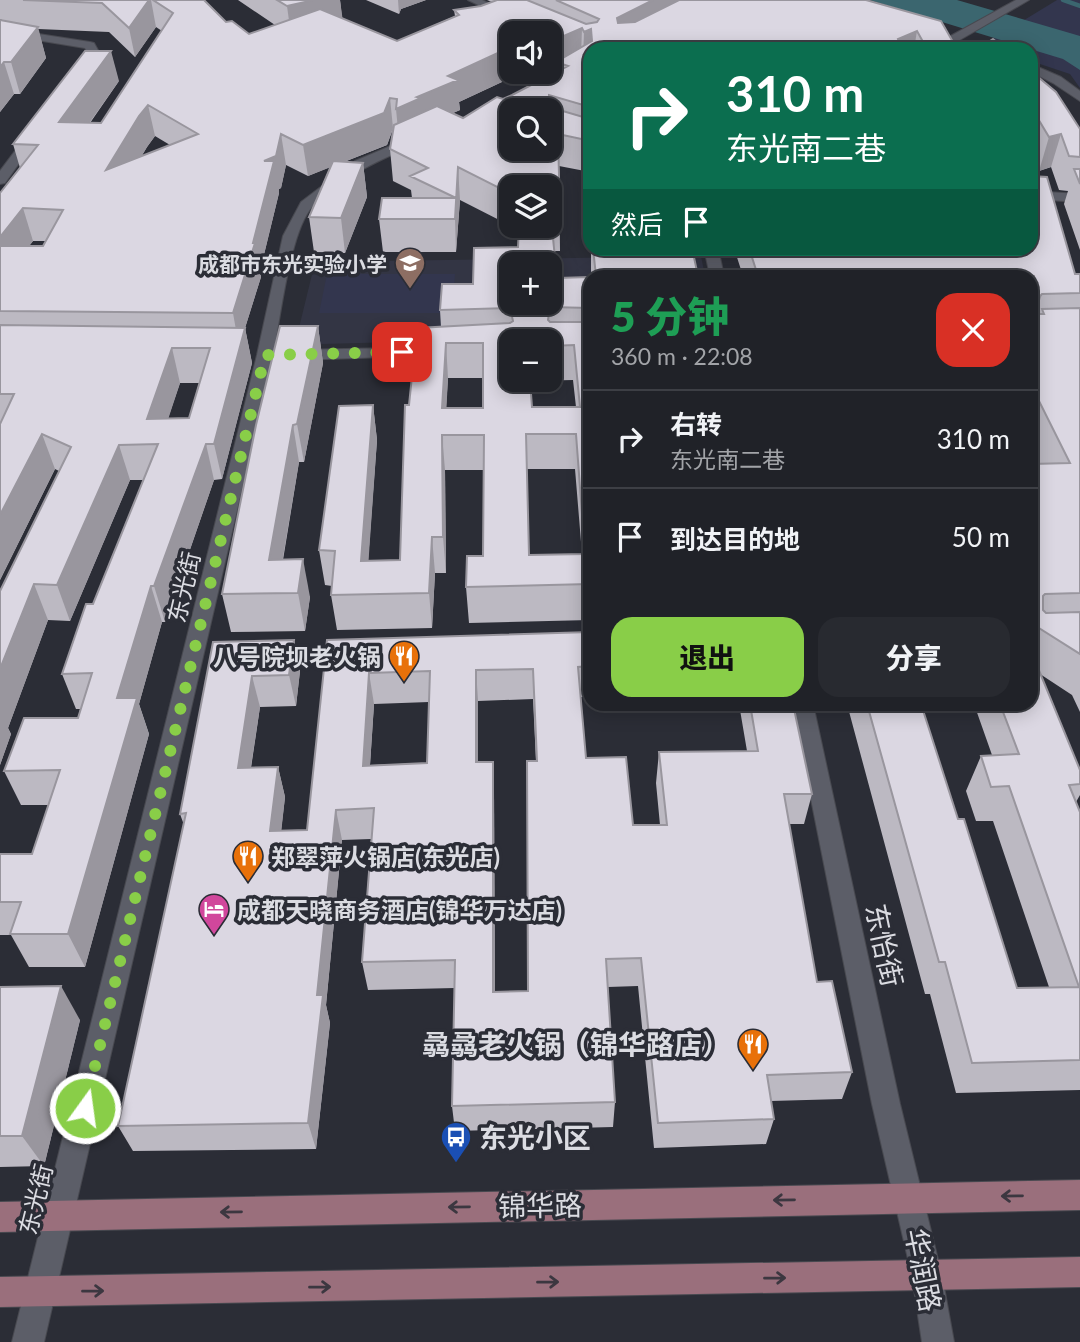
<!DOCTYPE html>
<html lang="zh">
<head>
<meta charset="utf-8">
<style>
	body { margin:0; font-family:Lato,"Noto Sans SC",sans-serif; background:#282a30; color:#f1f3f6; height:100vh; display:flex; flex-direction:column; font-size:26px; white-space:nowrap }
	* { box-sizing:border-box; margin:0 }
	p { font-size:23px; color:#a2a4a8 }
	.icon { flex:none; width:38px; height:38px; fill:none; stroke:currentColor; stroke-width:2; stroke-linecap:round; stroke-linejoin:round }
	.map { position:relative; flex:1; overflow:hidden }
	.sheet { position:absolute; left:583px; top:270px; width:455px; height:441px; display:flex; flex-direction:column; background:#202228; border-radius:21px; box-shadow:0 4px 18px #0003,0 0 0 2px #3d3f45 }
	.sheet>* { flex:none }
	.guide { position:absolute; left:583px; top:42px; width:455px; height:214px; border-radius:21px; box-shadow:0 4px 18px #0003,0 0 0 2px #3d3f45; background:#0b6e4f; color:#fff; overflow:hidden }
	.tools { position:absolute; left:499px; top:21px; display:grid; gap:14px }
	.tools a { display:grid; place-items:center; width:63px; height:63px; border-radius:14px; background:#202228; box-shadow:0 4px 18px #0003,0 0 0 2px #3d3f45; font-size:35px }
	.pin { position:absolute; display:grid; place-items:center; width:60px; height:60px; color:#fff; margin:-30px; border-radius:14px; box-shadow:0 4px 10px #0006 }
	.me { position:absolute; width:77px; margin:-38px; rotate:14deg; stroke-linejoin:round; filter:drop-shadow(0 0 5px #0008) }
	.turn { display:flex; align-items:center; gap:24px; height:147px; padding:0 28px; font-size:32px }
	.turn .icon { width:91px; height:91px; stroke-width:2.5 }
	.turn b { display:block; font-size:49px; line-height:60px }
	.then { display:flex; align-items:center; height:66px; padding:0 28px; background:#0003; gap:14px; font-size:26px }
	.round { display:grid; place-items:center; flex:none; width:74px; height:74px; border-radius:21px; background:#282a30 }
	.summary { display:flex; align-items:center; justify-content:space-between; height:119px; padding:0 28px }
	h1 { font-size:42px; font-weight:800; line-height:52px; color:#1e9e55 }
	.action { display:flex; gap:14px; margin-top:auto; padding:14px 28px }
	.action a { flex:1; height:80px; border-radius:21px; background:#89ce48; color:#111; font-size:28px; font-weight:800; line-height:80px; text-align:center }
	.action a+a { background:#282a30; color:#f1f3f6 }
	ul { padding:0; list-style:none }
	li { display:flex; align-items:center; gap:21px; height:98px; padding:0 28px; border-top:2px solid #3d3f45 }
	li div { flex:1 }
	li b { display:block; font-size:26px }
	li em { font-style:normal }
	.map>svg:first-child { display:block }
</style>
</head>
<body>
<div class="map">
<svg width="1080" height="1342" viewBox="0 0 1080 1342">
	<rect width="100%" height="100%" fill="#2b2d36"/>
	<path fill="#333544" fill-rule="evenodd" d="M701 256 705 276H590V337L322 344 297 336 315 262ZM511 264H550V303H511Z"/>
	<g fill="#33364e">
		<polygon points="1057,0 1080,0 1080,88 1070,74 1031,61 1031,49 998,49 985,44"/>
		<polygon points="327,274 455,274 452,313 319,313"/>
	</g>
	<polygon fill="#3b666f" points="870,0 957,0 1080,36 1080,70 1063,59"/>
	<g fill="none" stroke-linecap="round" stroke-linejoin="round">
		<polyline stroke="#3b666f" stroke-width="4.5" points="1063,0 1080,6"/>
		<g stroke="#484950" stroke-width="2">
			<g id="minor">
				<polygon points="468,0 482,0 515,16 506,18"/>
				<polygon points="1016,0 1029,0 958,41 977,49 959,49 920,35 926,32 947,38"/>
				<polygon points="0,28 90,42 94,43 99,52 81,76 77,78 71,74 87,52 85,48 0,34"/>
				<polygon points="1031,64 1061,77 1080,91 1080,101 1053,83 1031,72"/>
				<polygon points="34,130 40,134 5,183 0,184 0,171 30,131"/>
				<path d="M414 136 420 140 419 143C381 159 343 176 313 206 290 229 280 321 273 355L44 1342H12L257 355 283 236 301 202 355 161Z"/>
				<polygon points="1031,191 1080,194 1080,202 1031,199"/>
				<polygon points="704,248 718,248 724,276 710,276"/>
				<polygon points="442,347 448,349 450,352 448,355 296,360 288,355 296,350"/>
				<polygon points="353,647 360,649 363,654 360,659 353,661 269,664 262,661 259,656 262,651 269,648"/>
				<polygon points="792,704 813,704 900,1104 942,1276 954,1342 922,1342 912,1276 872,1104"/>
			</g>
		</g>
		<g stroke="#484950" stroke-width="2">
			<g id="major">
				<polygon points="1080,1180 1080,1210 0,1232 0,1202"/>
				<polygon points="1080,1257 1080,1287 0,1307 0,1277"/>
			</g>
		</g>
		<use href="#minor" fill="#5c5e68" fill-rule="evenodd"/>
		<use href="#major" fill="#9a6f7c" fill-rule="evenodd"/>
	</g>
	<g fill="#bcb9c2" fill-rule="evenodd">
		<path d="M0 0H204L226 22 249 34 275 25 238 0H340L342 18 397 41 455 16 454 10 481 6 492 2 487 0H866L957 49H590V169L585 171 559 166 560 251H554L557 278 590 277V620L469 623 466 587 483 556 484 470H445L446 573H435L432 628 337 630 331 595 332 586 325 585 319 550 373 405 377 440 368 561 400 560 409 405 441 327 440 310 473 284 518 247 519 230 460 200 456 252H383L379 219 412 198 411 190 393 181 390 149 393 129 387 145 344 162 363 163 367 197 345 253 314 252 309 217 330 167 308 176 286 165 281 188 279 189V193L260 271 261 277 245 328 252 363 222 479 214 480 165 622H162L139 704 149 734 85 967H29L11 935H0V854H32L49 805H21L4 771 78 718 80 709H76L62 674 93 604 144 480H130L70 621 48 620 8 728 11 734 0 765V591L59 471 55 469 0 580V193L20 168 13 144 119 81 90 123H101L162 31 156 27 135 57 109 32 38 29 46 58 20 94H14L0 112V20H2L0 19ZM511 33 550 71 556 68V73L512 95 463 118 453 113 460 110 459 102 515 76 528 81 548 72H511ZM155 136 170 145 141 157 147 147ZM511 187 550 226H511ZM33 241H46L43 246H29ZM511 341H550V380H511ZM448 378H483V408H446ZM573 380 576 407H532L530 381ZM180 383H199L189 418H168ZM527 469H575L582 554 529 555Z"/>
		<polygon points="366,0 426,0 401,9 399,14"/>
		<polygon points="990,41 1005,49 988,49"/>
		<polygon points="1031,71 1080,129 1080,250 1064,204 1068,191 1059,190 1051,167 1039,171 1031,157"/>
		<polygon points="591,248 692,248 698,276 591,276"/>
		<polygon points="734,248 1031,248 1075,274 1080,274 1080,712 1072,695 1040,674 1080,770 1080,795 1076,802 1080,812 1080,1090 956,1093 930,994 925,994 847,704 921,704 958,819 1017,988 1049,987 993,821 976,821 966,791 981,756 992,755 974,704 1031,704 1031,464 1040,463 1031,445 1031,276 743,276"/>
		<polygon points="318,326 323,363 304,462 299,462 283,560 310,597 305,631 231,632 222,594"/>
		<path d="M590 632V697H581L586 758 633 825H660L656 783 659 752 747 751 739 704H793L812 794 804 824H789L817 982 852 1072 842 1099 771 1101 774 1119 766 1144 654 1148 638 986 608 987 615 1102 613 1127 455 1131 452 1106 455 988 368 990 362 962 371 839 342 840 326 1005 330 1023 316 1149 133 1151 118 1126 184 825 180 814 213 642 294 640 300 671 296 706 260 707 251 768 278 767 285 797 281 831 307 830 327 640ZM533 699 536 761 528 991 495 992 494 792 493 762H478V701ZM429 702 427 763 370 765 374 704Z"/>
		<polygon points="0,987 80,1020 44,1166 0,1167"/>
	</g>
	<g fill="#99969e">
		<polygon points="149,0 151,0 156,27 135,57 129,28"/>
		<polygon points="314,0 340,0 343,22 291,35 287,6"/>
		<polygon points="398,0 426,0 401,9 399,14"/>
		<polygon points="653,0 700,0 616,47 617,18"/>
		<polygon points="38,27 46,58 20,94 11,62"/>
		<polygon points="582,28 581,57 556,62 556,68 550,71 550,42"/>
		<polygon points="591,29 591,49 583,61 584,32"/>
		<polygon points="917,31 914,49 896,49 898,39"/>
		<polygon points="511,47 511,72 515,72 515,76 459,102 460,110 423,126 399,140 396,109 417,97 448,76"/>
		<polygon points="111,51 119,81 68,153 59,122"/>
		<polygon points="4,62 14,94 0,112 0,67"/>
		<polygon points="528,72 548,72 528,81"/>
		<polygon points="390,98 393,128 387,145 308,176 303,145"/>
		<polygon points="148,105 155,136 147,147 114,203 106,170 139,116"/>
		<polygon points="281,134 286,165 281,188 279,189 279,193 260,271 261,277 245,328 252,363 222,479 214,444 239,347 233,313 253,243 264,161"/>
		<polygon points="1061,134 1051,167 1039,171 1049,137"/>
		<polygon points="590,137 590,169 585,171 586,140"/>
		<polygon points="363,163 367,197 345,253 341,218"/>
		<polygon points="458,167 460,200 456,252 455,219"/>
		<polygon points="23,208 33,241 4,279 0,266 0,237"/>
		<polygon points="1042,294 1031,328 1031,324 1039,297"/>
		<polygon points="318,326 323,363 304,462 297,424"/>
		<polygon points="446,343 448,378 445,435 442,408"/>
		<polygon points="172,348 180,383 159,447 147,419"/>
		<polygon points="373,405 377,440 366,596 361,561"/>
		<polygon points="293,425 299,462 277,593 269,560"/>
		<polygon points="42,434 55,469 0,580 0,515"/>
		<polygon points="442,435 445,470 446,573 443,537"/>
		<polygon points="206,444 214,480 165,622 154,586"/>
		<polygon points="119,445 130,480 70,621 57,585"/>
		<polygon points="432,537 435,573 432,628 429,593"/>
		<polygon points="303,559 310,597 305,631 298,593"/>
		<polygon points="34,584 48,620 8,728 11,734 0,765 0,669"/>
		<polygon points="151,586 162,622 139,704 149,734 85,967 68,934 117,698"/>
		<polygon points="294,640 300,671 296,706 289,675"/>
		<polygon points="476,670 478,701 478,793 476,762"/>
		<polygon points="369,673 374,704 368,796 363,766"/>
		<polygon points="252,676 260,707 246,799 238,768"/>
		<polygon points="493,762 494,792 495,1019 493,992"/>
		<polygon points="278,767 285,797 278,861 270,831"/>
		<polygon points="336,810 342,840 326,1005 330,1023 316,1149 308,1123 317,995"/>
		<polygon points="61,986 80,1020 44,1166 22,1136"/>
	</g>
	<g fill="#dbd7e2" stroke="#99969e" stroke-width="2" fill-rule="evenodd">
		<polygon points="23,0 149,0 129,28 102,3"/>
		<path d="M153 0H204L226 22 232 21 249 34 320 9 397 41 459 15 454 10 481 6 497 0H527L586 24 597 22 599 19 556 0H653L617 18 618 23 635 22 679 0H866L941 21 957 49H927L917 31 898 39 902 49H803L796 44 787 49H590V107L549 95V107L590 119V137L586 140 558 134 560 218H551L557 278 590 277V308L550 307 548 320 550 322H590V584L466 587 467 556H483L484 435H442L443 537H432L429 593 331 595 335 551 319 550 339 406 373 405 361 561 400 560 405 405H409L417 328 510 323 513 321 510 308 440 310 442 284H473L474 248 518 247 519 226H550V187H511V194L458 167 455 219H379L382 198H456L410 176 428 168 390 149 394 125 437 106 463 118 497 97 503 99 512 95 568 66 556 62 592 41 591 29 584 32 582 28 550 42V33H511V47L448 76 458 80 417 97 421 98 396 109 397 99 390 98 384 113 303 145 281 134 276 156 264 161H274L253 243H255L233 313 0 311V246H43L63 210 23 208 0 237V193L38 145 13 144 85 51H111L59 122 101 123 173 13ZM148 105 198 134 106 170 139 116ZM511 110H550V149H511ZM511 264H550V303H511ZM511 341H550V346L574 345 580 407H532L530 380H511ZM446 343H483V408H442ZM526 434H576L585 554 529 555Z"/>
		<polygon points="277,0 314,0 287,6"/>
		<polygon points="0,20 38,27 11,62 4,62 0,67"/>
		<polygon points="993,39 1005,49 995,49 990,41"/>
		<polygon points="1031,71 1056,92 1080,129 1080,157 1069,156 1061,134 1049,137 1031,107"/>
		<polygon points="333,161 363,163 341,218 309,217"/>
		<polygon points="1074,169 1080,169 1080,184"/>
		<polygon points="1031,176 1047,177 1075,274 1080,274 1080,293 1042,294 1039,297 1034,276 758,276 749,248 1031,248"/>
		<polygon points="593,248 692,248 698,276 596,276"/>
		<polygon points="1080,308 1080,593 1045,594 1043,596 1043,610 1046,613 1080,612 1080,654 1031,623 1031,464 1070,463 1031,385 1031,314 1044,314 1042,309"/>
		<path d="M0 325 245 328 214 444H206L154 586H151L117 698H137L68 934H10L21 902H0V854H32L60 770 4 771 24 718H78L92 673 62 674 86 604H93L158 444 119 445 57 585 34 584 0 669V591L71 447 42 434 0 515V424L14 394H0ZM172 348H210L189 418 147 419Z"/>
		<polygon points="280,326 318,326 297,424 293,425 269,560 303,559 298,593 222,594 256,425"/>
		<path d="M590 632V666L578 667 586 758 626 757 633 825H667L659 752 758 751 750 704H793L812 794H784L817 982 832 981 852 1072 767 1075 774 1119 658 1123 641 958 606 959 615 1102 452 1106 455 960 362 962 374 808 336 810 317 995H323L308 1123 118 1126 186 813 180 814 213 642 294 640 289 675 252 676 238 768 278 767 270 831 307 830 327 640ZM533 669 537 761H527L528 991 493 992V762H476V670ZM430 671 427 763 363 766 369 673Z"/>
		<polygon points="1031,651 1080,770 1080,784 1069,785 1080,812 1080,1060 972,1063 945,962 939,962 867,704 921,704 958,819 964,819 1017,988 1079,987 1009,786 991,787 981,756 1019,754 1000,704 1031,704"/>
		<polygon points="61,986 22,1136 0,1136 0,987"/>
	</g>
	<defs><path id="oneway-shaft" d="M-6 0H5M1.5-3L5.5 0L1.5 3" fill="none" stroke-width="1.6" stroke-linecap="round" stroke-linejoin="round" transform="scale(1.75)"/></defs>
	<g stroke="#3c3740">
		<use href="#oneway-shaft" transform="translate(1012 1196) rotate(179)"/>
		<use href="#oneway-shaft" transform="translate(784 1200) rotate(179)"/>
		<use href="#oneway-shaft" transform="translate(459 1207) rotate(179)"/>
		<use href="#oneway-shaft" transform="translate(231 1212) rotate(179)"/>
		<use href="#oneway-shaft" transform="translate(775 1278) rotate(-1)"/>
		<use href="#oneway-shaft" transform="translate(548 1282) rotate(-1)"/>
		<use href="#oneway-shaft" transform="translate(320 1287) rotate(-1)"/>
		<use href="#oneway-shaft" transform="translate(93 1291) rotate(-1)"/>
	</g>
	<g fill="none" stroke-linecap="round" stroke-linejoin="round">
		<polyline stroke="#89ce48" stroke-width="12" stroke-dasharray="0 21.6" points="85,1108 265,355 402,352"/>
	</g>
	<defs>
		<g id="school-pin" transform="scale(1.575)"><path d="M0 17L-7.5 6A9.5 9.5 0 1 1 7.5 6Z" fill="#8d6e63" stroke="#2b2d36"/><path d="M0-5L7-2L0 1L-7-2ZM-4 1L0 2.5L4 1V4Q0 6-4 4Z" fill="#fff"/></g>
		<g id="restaurant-pin" transform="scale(1.575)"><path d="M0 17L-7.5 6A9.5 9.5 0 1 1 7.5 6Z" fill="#e8710a" stroke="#2b2d36"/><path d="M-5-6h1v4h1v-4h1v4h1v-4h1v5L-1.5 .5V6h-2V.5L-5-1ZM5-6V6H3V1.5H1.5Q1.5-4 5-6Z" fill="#fff"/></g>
		<g id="hotel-pin" transform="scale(1.575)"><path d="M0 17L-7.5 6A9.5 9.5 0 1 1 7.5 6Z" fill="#d1479c" stroke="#2b2d36"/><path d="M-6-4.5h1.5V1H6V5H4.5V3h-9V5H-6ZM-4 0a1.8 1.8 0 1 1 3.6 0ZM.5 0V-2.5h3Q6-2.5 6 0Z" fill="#fff"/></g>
		<g id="bus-pin" transform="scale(1.575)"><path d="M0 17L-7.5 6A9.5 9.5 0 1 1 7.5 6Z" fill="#1a4fb4" stroke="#2b2d36"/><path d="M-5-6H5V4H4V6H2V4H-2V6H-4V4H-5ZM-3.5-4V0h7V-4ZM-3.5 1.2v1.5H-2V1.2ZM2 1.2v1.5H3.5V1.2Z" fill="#fff"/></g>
	</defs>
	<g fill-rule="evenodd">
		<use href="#school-pin" x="410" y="263"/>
		<use href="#restaurant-pin" x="404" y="656"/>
		<use href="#restaurant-pin" x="248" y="856"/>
		<use href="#hotel-pin" x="214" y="909"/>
		<use href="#restaurant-pin" x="753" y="1044"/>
		<use href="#bus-pin" x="456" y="1137"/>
	</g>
	<g text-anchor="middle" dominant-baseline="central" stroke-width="7" stroke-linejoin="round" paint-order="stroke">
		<g font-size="21" font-weight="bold" fill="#dbdce2" stroke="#2b2d36" text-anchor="end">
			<text x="387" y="263">成都市东光实验小学</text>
		</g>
		<g font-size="24" fill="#dbdce2" stroke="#2b2d36">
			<text transform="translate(183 587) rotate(-77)">东光街</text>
			<text transform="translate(35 1199) rotate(-76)">东光街</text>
		</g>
		<g font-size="24" font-weight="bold" fill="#dbdce2" stroke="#2b2d36" text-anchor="start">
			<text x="381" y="656" text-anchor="end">八号院坝老火锅</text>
			<text x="271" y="856">郑翠萍火锅店(东光店)</text>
			<text x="237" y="909">成都天晓商务酒店(锦华万达店)</text>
		</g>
		<g font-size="28" fill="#dbdce2" stroke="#2b2d36">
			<text transform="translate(885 945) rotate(78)">东怡街</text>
			<text transform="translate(540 1205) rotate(-1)">锦华路</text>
			<text transform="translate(924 1270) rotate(79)">华润路</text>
		</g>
		<g font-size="28" font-weight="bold" fill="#dbdce2" stroke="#2b2d36" text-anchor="end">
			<text x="730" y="1044">骉骉老火锅（锦华路店）</text>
			<text x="479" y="1137" text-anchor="start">东光小区</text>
		</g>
	</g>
</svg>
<div class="tools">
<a><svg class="icon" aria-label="sound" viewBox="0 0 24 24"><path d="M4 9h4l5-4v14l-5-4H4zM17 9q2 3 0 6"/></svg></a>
<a><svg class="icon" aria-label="search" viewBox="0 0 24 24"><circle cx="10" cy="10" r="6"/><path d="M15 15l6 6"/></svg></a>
<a><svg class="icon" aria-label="layers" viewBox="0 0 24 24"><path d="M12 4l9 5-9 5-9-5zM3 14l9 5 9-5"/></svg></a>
<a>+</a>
<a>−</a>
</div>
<div class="pin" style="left:402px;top:352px;background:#d93025"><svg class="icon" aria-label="arrive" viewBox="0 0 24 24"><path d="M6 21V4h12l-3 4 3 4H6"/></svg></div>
<svg class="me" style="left:85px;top:1108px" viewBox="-20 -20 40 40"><circle r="17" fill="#89ce48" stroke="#fff" stroke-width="3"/><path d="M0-11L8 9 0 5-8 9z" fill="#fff"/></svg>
<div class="guide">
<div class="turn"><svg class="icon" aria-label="right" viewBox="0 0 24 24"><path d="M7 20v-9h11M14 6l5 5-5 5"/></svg><div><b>310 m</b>东光南二巷</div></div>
<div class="then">然后<svg class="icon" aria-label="arrive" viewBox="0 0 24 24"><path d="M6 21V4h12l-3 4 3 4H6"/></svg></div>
</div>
<section class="sheet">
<div class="summary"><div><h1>5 分钟</h1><p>360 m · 22:08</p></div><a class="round" style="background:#d93025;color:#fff"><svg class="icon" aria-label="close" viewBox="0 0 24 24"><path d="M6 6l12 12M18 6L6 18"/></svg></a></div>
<ul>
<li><svg class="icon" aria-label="right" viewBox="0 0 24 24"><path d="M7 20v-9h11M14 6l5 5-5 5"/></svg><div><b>右转</b><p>东光南二巷</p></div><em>310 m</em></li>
<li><svg class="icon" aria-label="arrive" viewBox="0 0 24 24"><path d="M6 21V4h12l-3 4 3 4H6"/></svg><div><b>到达目的地</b></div><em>50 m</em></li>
</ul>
<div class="action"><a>退出</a><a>分享</a></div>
</section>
</div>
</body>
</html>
